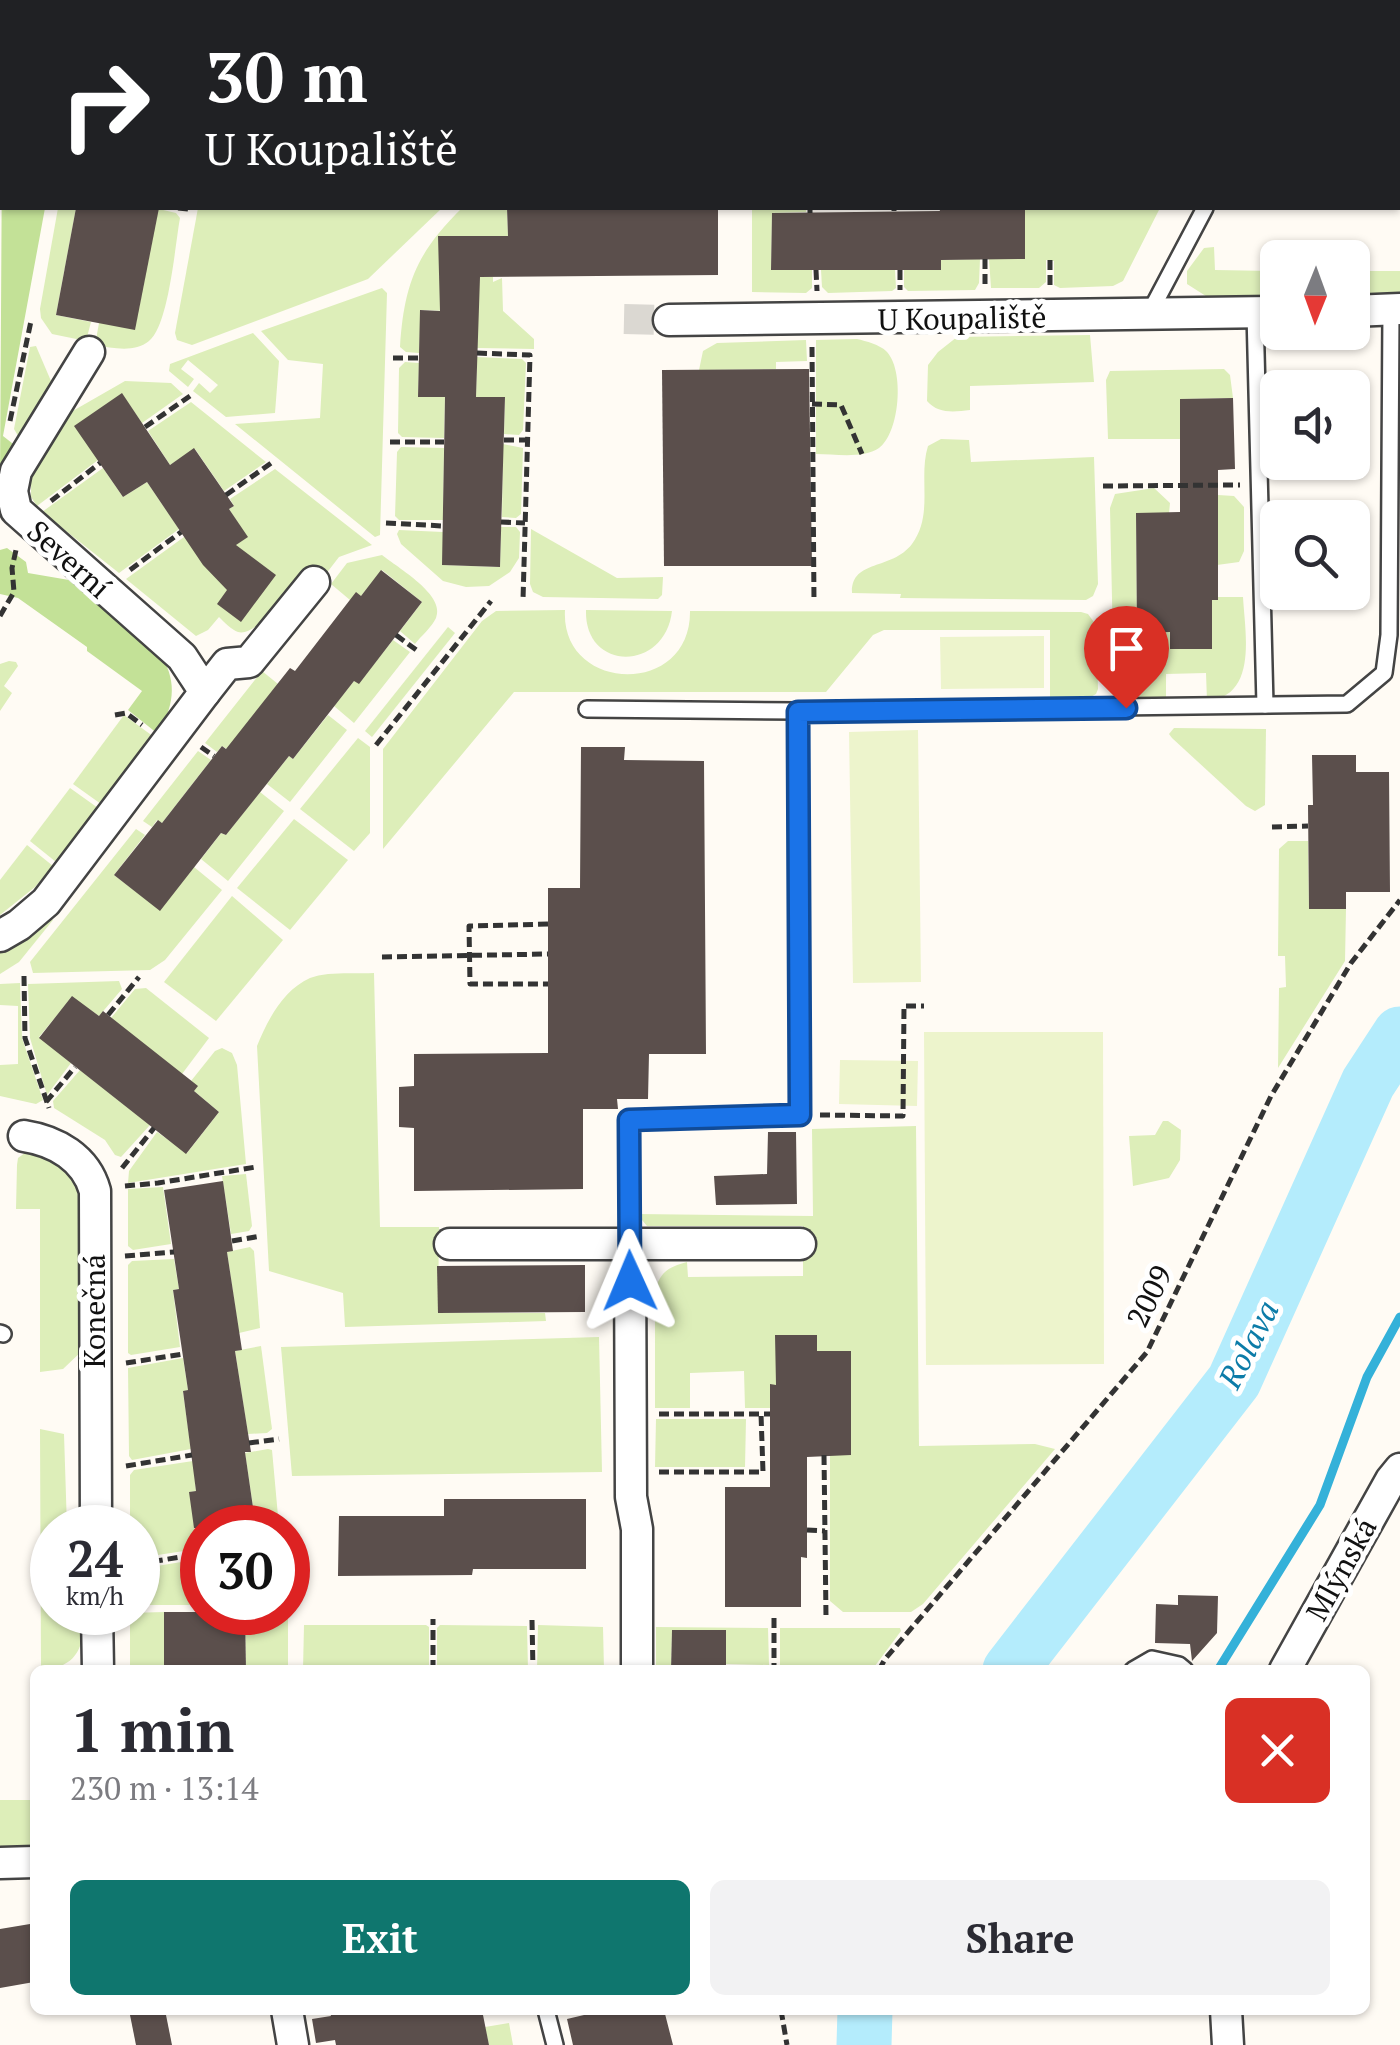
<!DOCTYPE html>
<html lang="en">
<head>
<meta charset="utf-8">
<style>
	body { margin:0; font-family:"PT Serif",serif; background:#f2f2f3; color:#2b2b33; height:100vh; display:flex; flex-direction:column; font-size:38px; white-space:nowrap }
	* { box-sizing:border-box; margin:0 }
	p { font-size:32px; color:#7c7c81 }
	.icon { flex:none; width:55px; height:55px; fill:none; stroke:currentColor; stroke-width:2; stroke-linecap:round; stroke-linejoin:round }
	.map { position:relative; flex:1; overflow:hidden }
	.details { position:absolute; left:30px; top:1665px; width:1340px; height:350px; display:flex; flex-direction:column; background:#fff; border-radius:15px; box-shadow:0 2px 8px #0004 }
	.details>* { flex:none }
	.hud { position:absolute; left:0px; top:0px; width:1400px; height:210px; box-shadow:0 2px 8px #0004; background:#202124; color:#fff; overflow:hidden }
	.needle { width:65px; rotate:181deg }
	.fabs { position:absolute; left:1260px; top:240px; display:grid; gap:20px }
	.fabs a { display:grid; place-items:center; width:110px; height:110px; border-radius:15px; background:#fff; box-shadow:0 2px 8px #0004; font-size:50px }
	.speed { position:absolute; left:30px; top:1505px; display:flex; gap:20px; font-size:50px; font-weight:700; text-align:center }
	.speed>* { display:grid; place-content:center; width:130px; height:130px; border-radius:50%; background:#fff; box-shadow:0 2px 8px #0004; line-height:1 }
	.speed small { font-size:25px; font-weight:400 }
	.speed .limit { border:15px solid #d22; background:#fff; color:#111 }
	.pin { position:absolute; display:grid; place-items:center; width:85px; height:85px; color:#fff; margin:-102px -42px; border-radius:50% 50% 50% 0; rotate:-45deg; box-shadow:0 0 10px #0007 }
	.pin .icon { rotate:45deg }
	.me { position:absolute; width:110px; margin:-55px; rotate:359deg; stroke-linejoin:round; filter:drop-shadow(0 0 8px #0008) }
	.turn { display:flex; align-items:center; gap:35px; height:210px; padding:0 40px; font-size:45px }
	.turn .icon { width:130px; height:130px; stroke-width:2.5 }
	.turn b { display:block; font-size:70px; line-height:85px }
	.round { display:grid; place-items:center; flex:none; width:105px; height:105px; border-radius:15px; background:#f2f2f3 }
	.overview { display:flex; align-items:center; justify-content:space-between; height:170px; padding:0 40px }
	h1 { font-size:60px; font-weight:800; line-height:75px }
	.primary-button { display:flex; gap:20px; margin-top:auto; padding:20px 40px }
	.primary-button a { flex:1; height:115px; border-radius:15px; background:#0f766e; color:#fff; font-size:40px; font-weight:800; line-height:115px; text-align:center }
	.primary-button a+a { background:#f2f2f3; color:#2b2b33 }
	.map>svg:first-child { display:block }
</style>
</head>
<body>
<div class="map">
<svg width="1400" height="2045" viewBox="0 0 1400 2045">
	<rect width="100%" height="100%" fill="#fffbf4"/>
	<g fill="#ddeeb9">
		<polygon points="0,0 94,0 2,2 0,73"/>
		<polygon points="761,0 927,0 927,2 760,2"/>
		<polygon points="58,208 76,208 56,315 91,322 86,341 52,334 41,318 40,309"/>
		<polygon points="198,208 442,208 368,279 192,345 177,340 175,333"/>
		<path d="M462 208H507L508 236 439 237V277H493V282L502 278 503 311 534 339V349L477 348 478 312 421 310 419 353 406 352 400 347C404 284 417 252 462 208Z"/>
		<polygon points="752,208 806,208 806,212 772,213 771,270 812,270 812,288 806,293 752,292"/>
		<polygon points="1025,208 1160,208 1123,281 1113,286 1060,288 1054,285 1054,261 1046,260 1046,282 1039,288 991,288 989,259 1025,259"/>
		<path d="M159 209 176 213 180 218C175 245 169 325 149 341 134 353 113 348 95 345L99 323Z"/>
		<polygon points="1214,247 1215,270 1277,271 1277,296 1209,298 1187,284 1187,271 1204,248"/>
		<polygon points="980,259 979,283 975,290 908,291 904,287 904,270 941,270 941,260"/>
		<polygon points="821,270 895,270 896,288 892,291 828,293 822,287"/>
		<polygon points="1353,271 1400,271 1400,292 1353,294"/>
		<polygon points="382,288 387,293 380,535 375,537 235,424 320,418 323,364 288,360 261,331"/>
		<polygon points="253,333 279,361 275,413 226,417 193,391 199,383 210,393 218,385 188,360 181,369 194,379 188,387 169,371 170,364"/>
		<path d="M1090 335 1094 382 970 386V410C954 412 938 414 927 401L928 365 938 352 957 337Z"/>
		<path d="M857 339C866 341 880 345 886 351 905 369 900 433 879 448 863 459 835 454 816 454V340Z"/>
		<polygon points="806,340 807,361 776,362 776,369 699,370 703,351 717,343"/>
		<polygon points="36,346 54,388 21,441 14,429 30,347"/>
		<polygon points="477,357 522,359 526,363 523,430 519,435 504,434 505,397 476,397"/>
		<polygon points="405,362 419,363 418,397 445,397 444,438 402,437 398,433 399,368"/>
		<polygon points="1224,369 1230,375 1233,398 1181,399 1181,439 1108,439 1106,380 1110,371"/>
		<polygon points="125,381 171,383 183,394 142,423 122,394 98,460 37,506 31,497 31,478 71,412"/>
		<polygon points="191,402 266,462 224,491 195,449 170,465 148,431"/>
		<path d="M941 439 969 440 971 462 1094 457 1098 584 1093 596 1086 600 900 598 901 594 852 593C851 559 891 571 912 544 934 514 918 478 928 446Z"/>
		<polygon points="503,444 523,448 521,514 516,518 502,517"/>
		<polygon points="401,447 444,448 443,520 399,520 395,516 397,452"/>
		<polygon points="103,468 123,497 147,482 179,529 119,573 42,512"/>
		<path d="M275 469 372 545 339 557 322 579 306 567C294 582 259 638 238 632 232 630 224 622 219 617L208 630 196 636 126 579 184 537H247L229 509 234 506 230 499Z"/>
		<path d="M1154 488 1170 503 1169 513 1136 514 1137 633 1170 632 1171 649H1212V600L1218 597H1243C1245 633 1258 696 1207 701L1206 673 1166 674V700L1128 701 1114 690 1110 508 1115 494Z"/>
		<polygon points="1218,495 1234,496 1244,507 1244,551 1239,562 1217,565"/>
		<polygon points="501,527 516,527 520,532 519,558 510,572 489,586 466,587 443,581 401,544 397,534 399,530 443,532 443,565 500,567"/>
		<polygon points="531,529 617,578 663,577 662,595 658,599 543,597 533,592 530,584"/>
		<path d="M382 555C398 568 446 595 436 618 432 627 421 636 415 644L400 631 422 602 382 570 361 596 350 600 331 584 347 563Z"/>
		<path d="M565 610C560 693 691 698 690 611L1081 612 1088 614 1096 625 1098 689 1096 694 1087 699H1050V630H884L873 635 826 692H514L383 849V749L482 621 496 611Z"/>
		<path d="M586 610 672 611C665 672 584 672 586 610Z"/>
		<polygon points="448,627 455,633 372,737 365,731"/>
		<polygon points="393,640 410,652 354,723 334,706 354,681 359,683"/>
		<polygon points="9,661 16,662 18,666 4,686 12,693 0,711 0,664"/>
		<polygon points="262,671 278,684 227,749 222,746 217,752 205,743"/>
		<polygon points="124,715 154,737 101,804 73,784"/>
		<polygon points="328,715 347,730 290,802 267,784 289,756 293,759"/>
		<polygon points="1174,728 1266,729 1265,805 1255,811 1246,806 1172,738 1169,734"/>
		<polygon points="358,738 370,747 370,833 354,851 300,809"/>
		<polygon points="198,751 211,760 162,823 157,820 152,827 143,821"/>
		<polygon points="70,788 98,808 56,862 30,841"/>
		<polygon points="260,792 284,811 228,881 201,859 221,833 226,835"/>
		<polygon points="294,819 348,860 290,930 237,888"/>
		<polygon points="136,829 145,835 114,875 160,910 194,867 222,890 165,960 150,970 33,973 30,962"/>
		<polygon points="1288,841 1308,841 1309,909 1346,909 1345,961 1278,1068 1279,988 1286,987 1285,956 1278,956 1279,849"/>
		<polygon points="27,845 53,866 35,887 0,915 0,880"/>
		<polygon points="232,896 283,940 216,1021 164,982"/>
		<polygon points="50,917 53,920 19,962 0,974 0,951"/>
		<path d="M374 973 380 1227H439L438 1313H545L546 1321 345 1327 343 1293 269 1271 257 1046C267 1021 283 990 310 978 327 971 355 974 374 973Z"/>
		<polygon points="119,981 122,989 99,1016 72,997 39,1037 71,1063 47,1095 30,1038 28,984"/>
		<polygon points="20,983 22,1038 43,1100 36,1104 0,1096 0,1065 18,1064 18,1006 0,1005 0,984"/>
		<polygon points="146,988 209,1038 182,1074 111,1018 135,989"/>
		<polygon points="222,1048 232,1053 237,1065 246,1164 128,1183 129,1171 157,1132 187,1153 219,1112 194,1091 191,1081 215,1051"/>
		<polygon points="80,1070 150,1125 121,1157 115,1155 105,1140 54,1108 53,1101"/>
		<polygon points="1163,1121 1168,1121 1181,1130 1180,1160 1169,1178 1133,1186 1129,1136 1155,1135"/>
		<path d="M916 1126 919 1446 1035 1444 1055 1449 923 1604 911 1612H843L830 1601V1455L851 1454V1352L817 1351V1335H776V1385H770V1408H745L744 1371 690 1373V1408H655V1292C659 1273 668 1267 687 1262L688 1277 803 1276V1226H647L637 1214 813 1216 812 1129Z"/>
		<polygon points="29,1150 59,1160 82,1186 85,1348 63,1369 40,1372 40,1209 16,1209 17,1165 18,1158"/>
		<polygon points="246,1174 252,1226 249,1231 231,1234 222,1176"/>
		<polygon points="163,1187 171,1244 133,1250 128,1246 128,1189"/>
		<polygon points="250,1247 254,1251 260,1328 239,1333 227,1252"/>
		<polygon points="174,1259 179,1289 173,1290 180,1347 131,1355 128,1353 128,1265 132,1261"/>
		<polygon points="599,1337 602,1472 292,1476 281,1347"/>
		<polygon points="261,1346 272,1429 267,1433 248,1434 235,1351"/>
		<polygon points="183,1358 188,1390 183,1392 191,1449 132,1460 129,1456 128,1368"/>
		<polygon points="656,1419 746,1419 745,1467 655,1467"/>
		<path d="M40 1429 64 1434 67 1527 52 1528V1612L68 1613 84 1626C82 1655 70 1668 41 1670Z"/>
		<polygon points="268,1449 272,1450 279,1527 256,1527 245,1453"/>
		<polygon points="193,1461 196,1491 190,1492 197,1549 138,1558 138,1528 130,1527 130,1475 134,1470"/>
		<polygon points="200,1559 202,1605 138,1605 138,1569"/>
		<polygon points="164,1612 164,1670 130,1670 130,1613"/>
		<polygon points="288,1612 288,1670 246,1670 245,1613"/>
		<polygon points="304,1625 426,1625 429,1627 429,1670 303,1670"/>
		<polygon points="440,1625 527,1626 528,1670 437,1670 437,1628"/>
		<polygon points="538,1625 603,1627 604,1670 537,1670"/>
		<polygon points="656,1627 768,1628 769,1665 726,1664 672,1630 671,1670 656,1670"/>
		<polygon points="780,1628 900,1628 901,1631 872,1670 780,1670"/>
		<polygon points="0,1800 35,1800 35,1845 0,1847"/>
		<polygon points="509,2023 513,2045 489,2045 485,2027"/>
	</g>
	<g fill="#c3e197">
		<polygon points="2,148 2,208 45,208 3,436 17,447 0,482"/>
		<path d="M7 548 26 562 28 573 69 580 162 657C178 684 173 707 158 734L128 710 142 691 87 651V647L18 598 0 594V550Z"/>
	</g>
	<g fill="#edf4cc">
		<polygon points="1044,636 1044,688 941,689 940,637"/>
		<polygon points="918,730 921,982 853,983 849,732"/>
		<polygon points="924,1032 1103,1032 1104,1364 926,1365"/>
		<polygon points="840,1060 918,1061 917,1106 839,1104"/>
	</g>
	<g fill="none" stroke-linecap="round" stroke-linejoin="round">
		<polyline stroke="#34b1d9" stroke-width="9" points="1218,1670 1320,1505 1367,1377 1400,1317"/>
		<g stroke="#b4ecfc" stroke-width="55">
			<polyline points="1010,1670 1234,1381 1368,1083 1400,1034"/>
			<polyline points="864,2045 865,2010"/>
		</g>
	</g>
	<g fill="#5b4f4c">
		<polygon points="76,208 159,208 135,330 56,315"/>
		<polygon points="507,208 718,208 718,275 480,277 476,397 505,397 500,567 442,565 445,397 418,397 420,310 440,311 438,236 508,236"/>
		<polygon points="939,208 1025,208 1025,259 941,260 941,270 771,270 772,213 940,211"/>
		<polygon points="809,369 812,566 664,566 662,370"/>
		<polygon points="122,393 170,465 194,448 234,506 229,509 248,537 236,545 276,575 241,622 217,604 227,590 203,565 147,482 123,497 74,426"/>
		<polygon points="1233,398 1235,469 1218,470 1218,600 1212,600 1212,649 1170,649 1170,632 1137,633 1136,513 1180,512 1180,399"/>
		<polygon points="381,570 422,602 359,684 354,681 293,759 289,756 226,835 221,833 160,911 114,875 158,820 162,823 222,746 226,749 290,668 295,671 356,592 361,596"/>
		<polygon points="581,747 625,747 624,760 704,761 706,1054 649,1054 648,1099 617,1099 618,1109 583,1109 583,1189 414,1191 414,1128 399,1127 399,1087 414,1086 414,1054 548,1053 548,888 580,888"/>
		<polygon points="1312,755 1356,755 1356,772 1389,772 1390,892 1346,892 1346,909 1309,909 1308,805 1313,805"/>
		<polygon points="72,996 99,1016 103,1011 198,1086 194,1091 219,1112 186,1154 39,1038"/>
		<polygon points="768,1132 796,1132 797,1204 716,1205 714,1176 767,1174"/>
		<polygon points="223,1181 233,1251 227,1252 242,1350 235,1351 251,1452 245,1452 256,1528 194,1528 189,1492 196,1491 183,1391 188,1390 173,1290 179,1289 164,1190"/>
		<polygon points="585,1265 585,1312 438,1313 437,1266"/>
		<polygon points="775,1335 817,1335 817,1351 851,1351 851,1455 807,1457 807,1558 801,1557 801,1607 725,1607 725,1487 770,1487 770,1384 776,1385"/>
		<polygon points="444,1499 586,1499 586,1569 473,1569 472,1575 338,1576 339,1516 444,1516"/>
		<polygon points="1178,1595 1218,1596 1217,1633 1192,1661 1190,1644 1155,1643 1156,1604 1178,1605"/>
		<polygon points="164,1612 245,1612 246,1670 164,1670"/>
		<polygon points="672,1630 726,1630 726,1670 671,1670"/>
		<polygon points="30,1924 35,1954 35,1964 30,1965 34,1982 0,1988 0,1929"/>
		<polygon points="129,2010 165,2010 172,2045 136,2045"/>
		<polygon points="329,2010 482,2010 489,2045 336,2045 335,2040 316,2043 312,2019 331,2016"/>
		<polygon points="582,2010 664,2010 673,2045 573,2045 567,2019 584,2015"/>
	</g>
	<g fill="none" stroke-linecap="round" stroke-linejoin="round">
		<polyline stroke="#dbd8d2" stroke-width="30" stroke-dasharray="30 15" stroke-linecap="butt" points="624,319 669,320"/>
		<g stroke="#444" stroke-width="20">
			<g id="service">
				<polyline points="1398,16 1400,16"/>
				<polyline points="1255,313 1265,705"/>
				<polyline points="1149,314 1205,208"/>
				<polyline points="587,709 798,711"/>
				<polyline points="630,1245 629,1120 800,1115 798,711 1347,704 1384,673 1389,635 1391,310"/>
				<polyline points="0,1333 3,1334"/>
				<polyline points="1133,1670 1152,1659 1179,1665 1185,1670"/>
				<polyline points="546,2010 555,2045"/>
			</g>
		</g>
		<g stroke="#444" stroke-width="35">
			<g id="minor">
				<polyline points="106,2 109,0"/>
				<polyline points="396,2 396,0"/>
				<polyline points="0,95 2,93"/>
				<polyline points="1352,311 1400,309"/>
				<polyline points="669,320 1278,312"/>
				<polyline points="205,692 227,664 249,662 314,582"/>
				<polyline points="0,936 19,925 46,902 205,692 182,657 16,510 12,491 16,471 89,352"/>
				<path d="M24 1136C56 1141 86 1158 95 1191L96 1528"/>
				<polyline points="450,1244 800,1244"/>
				<polyline points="630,1245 631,1497 637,1529 637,1670"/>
				<polyline points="97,1612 98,1670"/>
				<polyline points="1285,1670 1391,1480 1400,1469"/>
				<polyline points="0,1863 35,1862"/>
				<polyline points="287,2010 293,2045"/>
				<polyline points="1226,2010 1228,2045"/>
			</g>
		</g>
		<g stroke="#333" stroke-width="5" stroke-dasharray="10 5" stroke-linecap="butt">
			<polyline points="1157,0 1162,2"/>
			<polyline points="315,2 316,2"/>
			<polyline points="178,208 188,209"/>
			<polyline points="810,208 810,213"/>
			<polyline points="894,208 894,211"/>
			<polyline points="985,259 985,288"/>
			<polyline points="1050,260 1050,287"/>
			<polyline points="816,270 817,291"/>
			<polyline points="900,270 900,290"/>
			<polyline points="812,347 814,602"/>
			<polyline points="477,353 530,355 523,600"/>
			<polyline points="393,358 419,358"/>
			<polyline points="812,404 841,405 862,454"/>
			<polyline points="10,421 31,321"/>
			<polyline points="145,427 190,396"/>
			<polyline points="504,440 527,440"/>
			<polyline points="390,442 444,442"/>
			<polyline points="1103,486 1240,485"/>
			<polyline points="226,495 274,461"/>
			<polyline points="51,501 100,463"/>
			<polyline points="501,522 525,523"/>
			<polyline points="386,523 443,526"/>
			<polyline points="130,570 181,532"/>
			<polyline points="0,616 14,592 12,568 16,550"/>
			<polyline points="396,635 419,652"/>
			<polyline points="115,715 126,713 142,725"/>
			<polyline points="376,745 491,601"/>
			<polyline points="201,747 214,756"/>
			<polyline points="1272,827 1308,826"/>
			<polyline points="548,924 469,926 470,984 548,984"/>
			<polyline points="382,957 548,954"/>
			<polyline points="24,976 25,1038 49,1108"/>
			<polyline points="108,1015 139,977"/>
			<polyline points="46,1102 75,1067"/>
			<polyline points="820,1115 903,1116 904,1006 924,1006"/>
			<polyline points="122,1168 154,1128"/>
			<polyline points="125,1186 158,1183 256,1167"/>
			<polyline points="232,1241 261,1236"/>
			<polyline points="125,1256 174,1252"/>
			<polyline points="126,1363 183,1354"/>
			<polyline points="659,1414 770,1414"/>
			<polyline points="249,1443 279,1439"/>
			<polyline points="824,1455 826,1617"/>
			<polyline points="126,1466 192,1455"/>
			<polyline points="659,1472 763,1472 761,1414"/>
			<polyline points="807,1530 825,1531"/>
			<polyline points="138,1564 199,1554"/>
			<polyline points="774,1618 774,1670"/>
			<polyline points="532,1620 533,1670"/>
			<polyline points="732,1669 774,1668"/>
			<polyline points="433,1670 433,1619"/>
			<polyline points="879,1670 885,1659 1147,1352 1271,1096 1351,963 1400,900"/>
			<polyline points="781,2010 787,2045"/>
		</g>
		<use href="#service" stroke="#fff" stroke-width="15"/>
		<use href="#minor" stroke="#fff" stroke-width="30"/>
	</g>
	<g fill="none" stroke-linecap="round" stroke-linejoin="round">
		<g stroke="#114b97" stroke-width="25">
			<polyline id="route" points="630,1281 629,1120 800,1115 798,712 1126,708"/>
		</g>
		<use href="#route" stroke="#1a73e8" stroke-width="18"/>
	</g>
	<g text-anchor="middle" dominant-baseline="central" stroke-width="10" stroke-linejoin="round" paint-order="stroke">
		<g font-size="30" fill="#111" stroke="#fff">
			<text transform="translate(962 318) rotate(-1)">U Koupaliště</text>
			<text transform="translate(69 559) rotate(42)">Severní</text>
			<text transform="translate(1149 1296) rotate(-64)">2009</text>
			<text transform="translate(94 1311) rotate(-90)">Konečná</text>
			<text transform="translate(1341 1569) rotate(-61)">Mlýnská</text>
		</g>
		<g font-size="32" font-style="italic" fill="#0c7ca8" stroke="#fff">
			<text transform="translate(1248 1344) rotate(-63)">Rolava</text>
		</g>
	</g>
</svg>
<div class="fabs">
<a><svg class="needle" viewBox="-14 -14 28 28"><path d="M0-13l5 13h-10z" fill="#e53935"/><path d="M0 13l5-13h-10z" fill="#7c7c81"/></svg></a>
<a><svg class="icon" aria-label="sound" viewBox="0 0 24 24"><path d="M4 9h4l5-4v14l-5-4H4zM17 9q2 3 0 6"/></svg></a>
<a><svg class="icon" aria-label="search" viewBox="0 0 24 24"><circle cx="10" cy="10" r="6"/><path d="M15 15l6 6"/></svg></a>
</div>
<div class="speed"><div>24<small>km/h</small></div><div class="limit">30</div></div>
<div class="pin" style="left:1126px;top:708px;background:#d93025"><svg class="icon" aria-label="arrive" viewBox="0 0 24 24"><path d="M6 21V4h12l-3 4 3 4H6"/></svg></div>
<svg class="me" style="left:630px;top:1281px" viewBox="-20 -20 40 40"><path d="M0-17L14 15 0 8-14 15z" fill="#1a73e8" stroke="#fff" stroke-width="4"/></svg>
<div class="hud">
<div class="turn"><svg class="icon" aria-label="right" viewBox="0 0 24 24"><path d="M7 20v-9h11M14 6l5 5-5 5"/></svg><div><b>30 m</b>U Koupaliště</div></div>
</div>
<section class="details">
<div class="overview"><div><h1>1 min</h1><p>230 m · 13:14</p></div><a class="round" style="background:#d93025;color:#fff"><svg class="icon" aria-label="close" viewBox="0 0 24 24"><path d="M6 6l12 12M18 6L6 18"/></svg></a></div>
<div class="primary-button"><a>Exit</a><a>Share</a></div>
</section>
</div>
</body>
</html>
